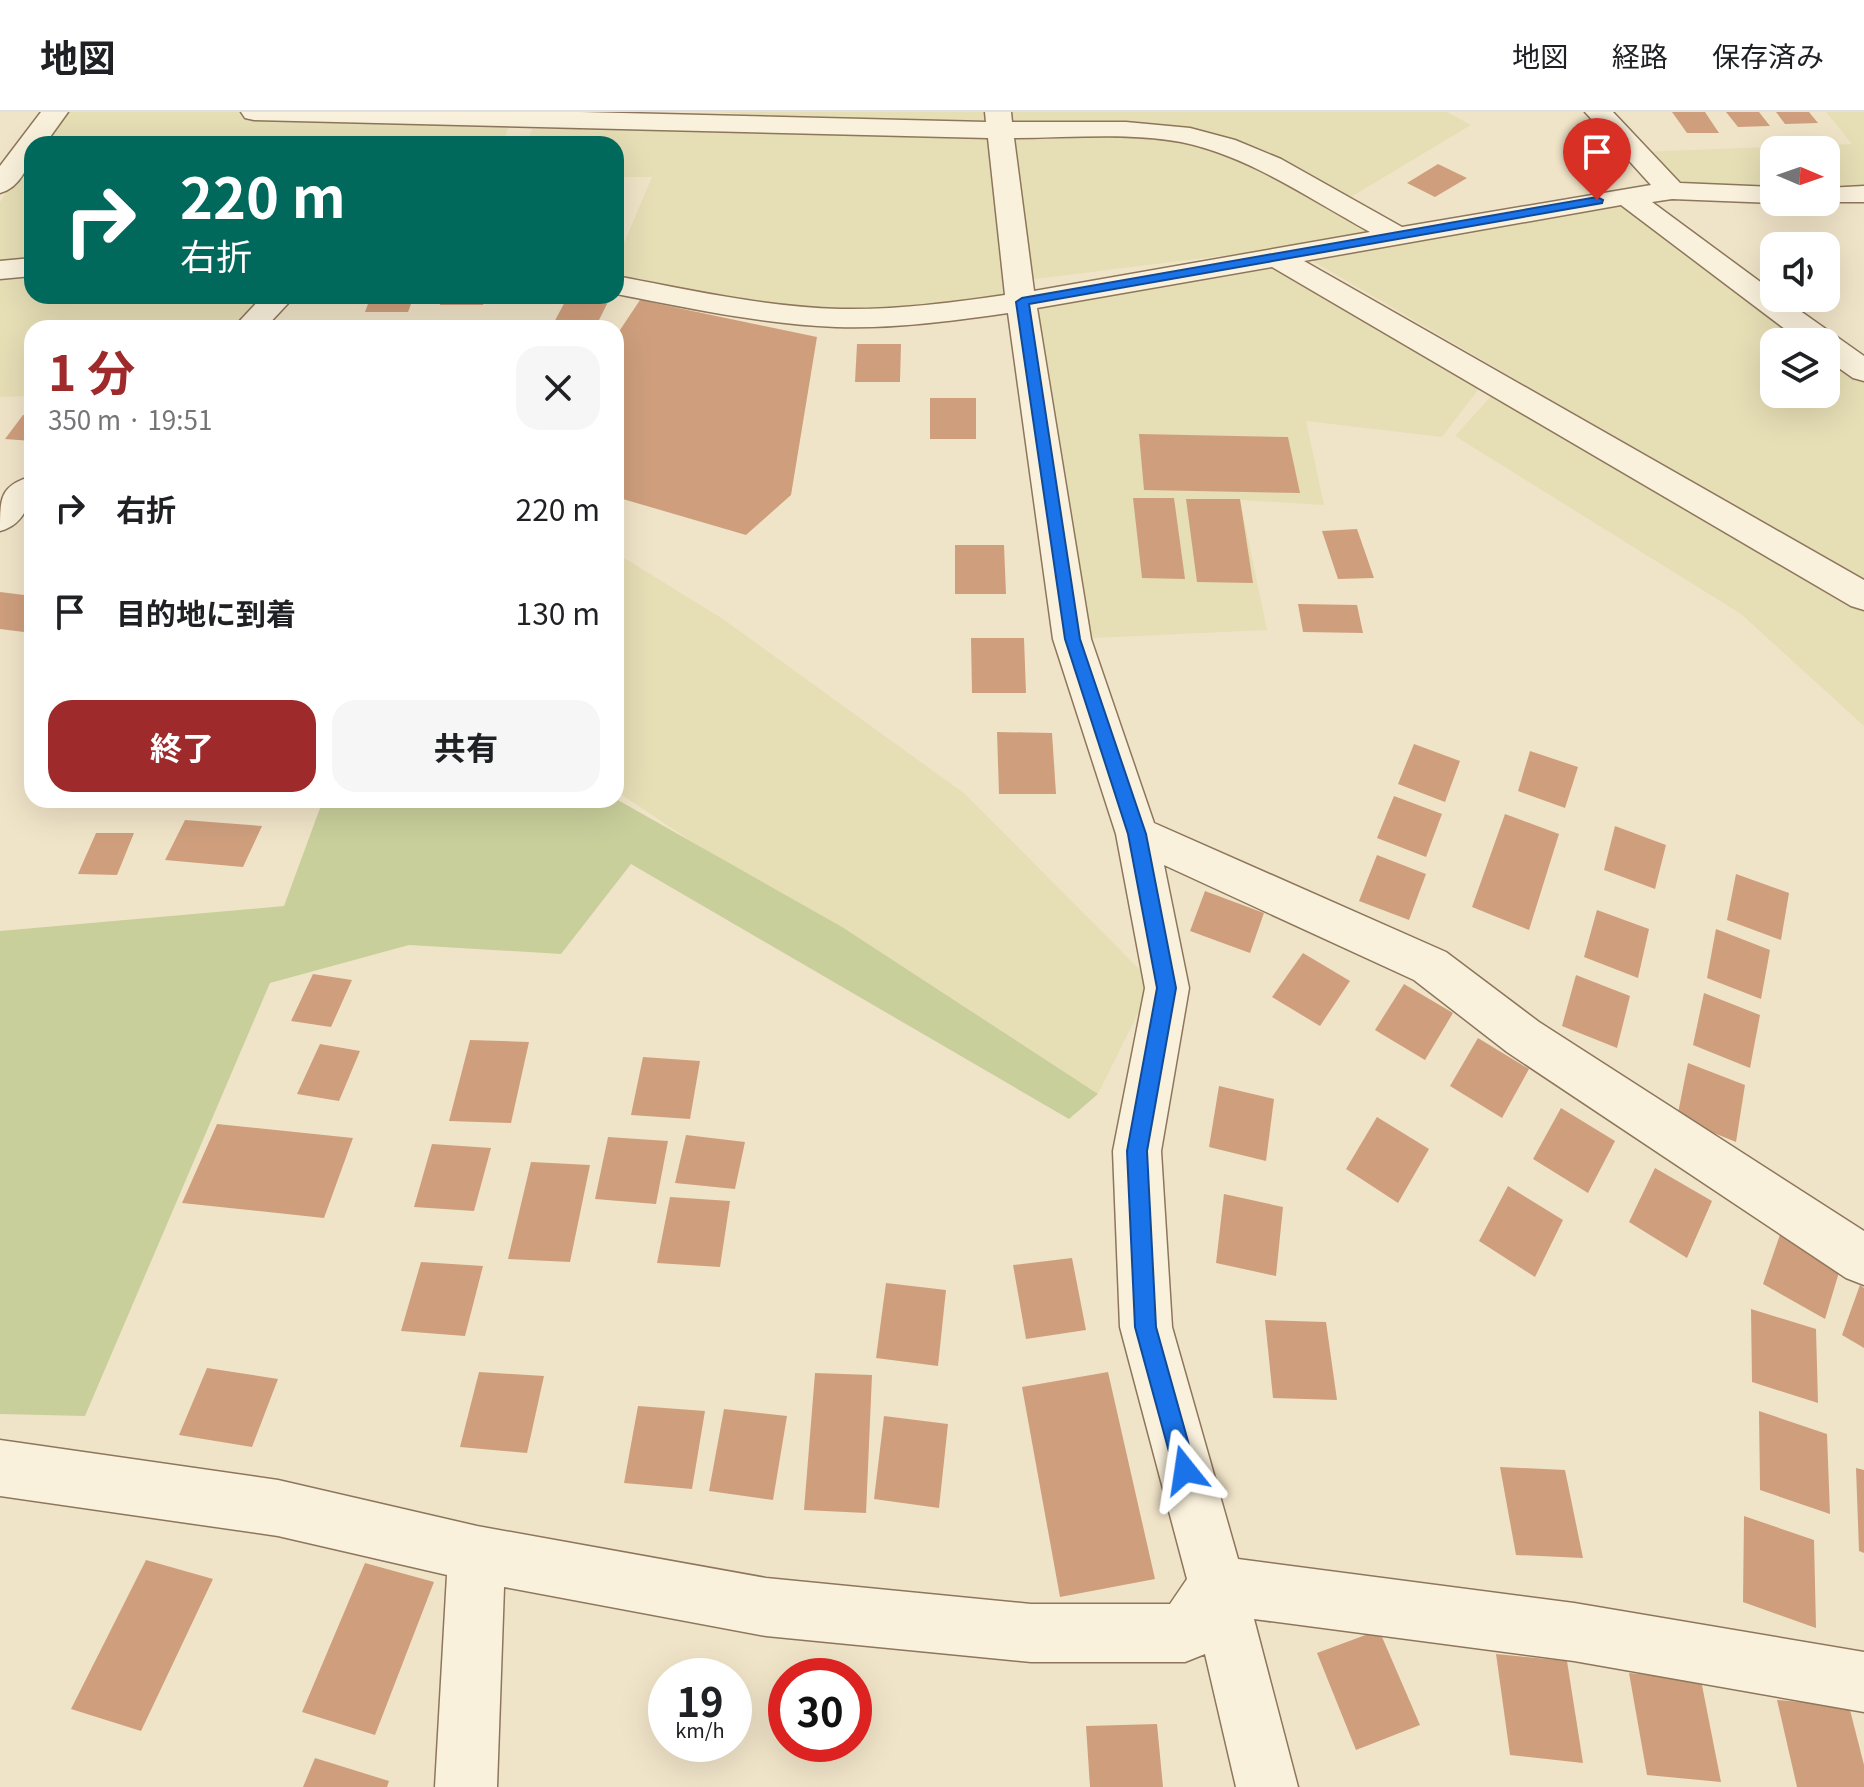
<!DOCTYPE html>
<html lang="ja">
<head>
<meta charset="utf-8">
<style>
	body { margin:0; font-family:Georgia,"Noto Sans JP",serif; background:#f6f6f6; color:#202124; height:100vh; display:flex; flex-direction:column; font-size:30px; white-space:nowrap }
	* { box-sizing:border-box; margin:0 }
	p { font-size:26px; color:#757577 }
	.icon { flex:none; width:44px; height:44px; fill:none; stroke:currentColor; stroke-width:2; stroke-linecap:round; stroke-linejoin:round }
	.map { position:relative; flex:1; overflow:hidden }
	.details { position:absolute; left:24px; top:208px; width:600px; height:488px; display:flex; flex-direction:column; background:#fff; border-radius:24px; box-shadow:0 8px 32px #0002 }
	.details>* { flex:none }
	.guide { position:absolute; left:24px; top:24px; width:600px; height:168px; border-radius:24px; box-shadow:0 8px 32px #0002; background:#00695c; color:#fff; overflow:hidden }
	.needle { width:52px; rotate:92deg }
	.buttons { position:absolute; left:1760px; top:24px; display:grid; gap:16px }
	.buttons a { display:grid; place-items:center; width:80px; height:80px; border-radius:16px; background:#fff; box-shadow:0 8px 32px #0002; font-size:40px }
	.speed { position:absolute; left:648px; top:1546px; display:flex; gap:16px; font-size:40px; font-weight:700; text-align:center }
	.speed>* { display:grid; place-content:center; width:104px; height:104px; border-radius:50%; background:#fff; box-shadow:0 8px 32px #0002; line-height:1 }
	.speed small { font-size:20px; font-weight:400 }
	.speed .limit { border:12px solid #d22; background:#fff; color:#111 }
	.pin { position:absolute; display:grid; place-items:center; width:68px; height:68px; color:#fff; margin:-82px -34px; border-radius:50% 50% 50% 0; rotate:-45deg; box-shadow:0 0 8px #0007 }
	.pin .icon { rotate:45deg }
	.me { position:absolute; width:88px; margin:-44px; rotate:345deg; stroke-linejoin:round; filter:drop-shadow(0 0 6px #0008) }
	.turn { display:flex; align-items:center; gap:28px; height:168px; padding:0 24px; font-size:36px }
	.turn .icon { width:104px; height:104px; stroke-width:2.5 }
	.turn b { display:block; font-size:56px; line-height:68px }
	.round { display:grid; place-items:center; flex:none; width:84px; height:84px; border-radius:24px; background:#f6f6f6 }
	.summary { display:flex; align-items:center; justify-content:space-between; height:136px; padding:0 24px }
	h1 { font-size:48px; font-weight:700; line-height:60px; color:#9e2a2b }
	.cta { display:flex; gap:16px; margin-top:auto; padding:16px 24px }
	.cta a { flex:1; height:92px; border-radius:24px; background:#9e2a2b; color:#fff; font-size:32px; font-weight:700; line-height:92px; text-align:center }
	.cta a+a { background:#f6f6f6; color:#202124 }
	ul { padding:0; list-style:none }
	li { display:flex; align-items:center; gap:24px; height:104px; padding:0 24px }
	li div { flex:1 }
	li b { display:block; font-size:30px }
	li em { font-style:normal }
	header { display:flex; align-items:center; gap:48px; box-sizing:border-box; height:112px; padding:0 40px; background:#fff; border-bottom:2px solid #e0e0e0 }
	header strong { font-size:38px }
	nav { display:flex; gap:44px; margin-inline-start:auto; font-size:28px }
	.map>svg:first-child { display:block }
</style>
</head>
<body>
<header>
<strong>地図</strong>
<nav><a>地図</a><a>経路</a><a>保存済み</a></nav>
</header>
<div class="map">
<svg width="1864" height="1675" viewBox="0 0 1864 1675">
	<rect width="100%" height="100%" fill="#f0e4c8"/>
	<g fill="#e6deb5" fill-rule="evenodd">
		<polygon points="56,0 515,0 502,32 36,32"/>
		<path d="M714 0H1447L1471 13 1341 91 1395 122 1626 84 1864 253V470L1297 140 1373 125 1019 169 1022 189 1274 144 1481 274 1442 325 1306 309 1324 393 1240 388 1267 518 1072 527 1022 190 881 197 801 195 712 183 616 163V150L652 65H616V32H526L532 17H978ZM1774 230H1826V282H1774Z"/>
		<polygon points="1826,0 1864,0 1864,82 1826,84 1826,38 1774,38 1774,83 1672,79 1637,40 1852,32"/>
		<polygon points="32,38 32,184 272,184 236,215 32,216 32,279 28,284 0,285 0,90"/>
		<polygon points="1494,281 1864,498 1864,614 1741,502 1455,324"/>
		<polygon points="616,441 723,507 965,682 1153,871 1098,982 697,733 616,679"/>
	</g>
	<polygon fill="#c9cf9b" points="616,687 842,815 1098,982 1069,1007 631,752 561,842 409,833 270,871 85,1304 0,1302 0,819 284,794 323,688"/>
	<g fill="#cf9f7d">
		<polygon points="1672,0 1705,0 1719,21 1687,21"/>
		<polygon points="1726,0 1759,0 1770,14 1738,15"/>
		<polygon points="1776,0 1809,0 1818,11 1785,12"/>
		<polygon points="1438,52 1467,66 1435,85 1407,71"/>
		<polygon points="371,184 414,184 408,200 365,200"/>
		<polygon points="443,184 485,184 483,193 440,193"/>
		<polygon points="567,186 608,190 595,216 551,216"/>
		<polygon points="640,188 817,225 791,383 746,423 616,385 616,224"/>
		<polygon points="857,232 901,232 900,270 855,270"/>
		<rect x="930" y="286" width="46" height="41"/>
		<polygon points="23,303 32,303 32,329 5,327"/>
		<polygon points="1139,322 1288,325 1300,381 1144,378"/>
		<polygon points="1133,386 1174,386 1185,467 1142,466"/>
		<polygon points="1186,387 1240,387 1253,471 1197,470"/>
		<polygon points="1357,417 1374,466 1338,467 1322,419"/>
		<polygon points="955,433 1004,433 1006,482 955,482"/>
		<polygon points="0,480 32,484 32,521 0,517"/>
		<polygon points="1298,492 1357,493 1363,521 1303,520"/>
		<polygon points="971,526 1024,526 1026,581 972,581"/>
		<polygon points="997,620 1052,621 1056,682 999,682"/>
		<polygon points="1414,632 1460,649 1445,690 1398,672"/>
		<polygon points="1530,639 1578,655 1565,696 1518,679"/>
		<polygon points="1394,684 1442,702 1426,745 1377,726"/>
		<polygon points="1505,702 1559,722 1529,818 1472,795"/>
		<polygon points="185,708 262,714 243,755 165,748"/>
		<polygon points="1615,714 1666,733 1655,777 1604,758"/>
		<polygon points="96,721 134,721 117,763 78,762"/>
		<polygon points="1377,743 1426,762 1409,808 1359,789"/>
		<polygon points="1736,762 1789,781 1781,828 1727,808"/>
		<polygon points="1205,779 1264,801 1250,841 1190,819"/>
		<polygon points="1597,798 1649,817 1638,866 1584,845"/>
		<polygon points="1716,817 1770,838 1761,887 1707,866"/>
		<polygon points="1303,841 1350,869 1320,914 1272,885"/>
		<polygon points="313,862 352,868 331,915 291,909"/>
		<polygon points="1576,863 1630,884 1617,936 1562,914"/>
		<polygon points="1404,872 1453,901 1425,948 1375,918"/>
		<polygon points="1704,881 1760,903 1750,956 1693,933"/>
		<polygon points="1478,926 1529,957 1502,1006 1450,974"/>
		<polygon points="470,928 529,930 511,1011 449,1009"/>
		<polygon points="320,932 360,939 339,989 297,982"/>
		<polygon points="643,945 700,949 690,1007 631,1003"/>
		<polygon points="1688,951 1745,973 1736,1030 1677,1006"/>
		<polygon points="1219,974 1274,987 1266,1049 1209,1035"/>
		<polygon points="1561,996 1615,1029 1588,1081 1533,1047"/>
		<polygon points="1377,1005 1429,1037 1398,1091 1346,1057"/>
		<polygon points="217,1012 353,1026 324,1106 182,1091"/>
		<polygon points="686,1023 745,1030 735,1077 675,1071"/>
		<polygon points="608,1025 668,1029 656,1092 595,1087"/>
		<polygon points="432,1032 491,1036 474,1099 414,1095"/>
		<polygon points="531,1050 590,1053 570,1150 508,1147"/>
		<polygon points="1655,1056 1712,1089 1687,1146 1629,1110"/>
		<polygon points="1508,1074 1563,1108 1535,1165 1479,1129"/>
		<polygon points="1224,1082 1283,1095 1276,1164 1216,1151"/>
		<polygon points="670,1085 730,1089 720,1155 657,1151"/>
		<polygon points="1783,1114 1843,1147 1825,1207 1763,1172"/>
		<polygon points="1072,1146 1086,1218 1026,1227 1013,1153"/>
		<polygon points="421,1150 483,1154 465,1224 401,1219"/>
		<polygon points="886,1171 946,1178 938,1254 876,1246"/>
		<polygon points="1860,1173 1864,1176 1864,1236 1842,1223"/>
		<polygon points="1751,1197 1816,1217 1818,1291 1752,1270"/>
		<polygon points="1265,1208 1326,1210 1337,1288 1273,1286"/>
		<polygon points="207,1256 278,1267 252,1335 179,1323"/>
		<polygon points="479,1260 544,1264 527,1341 460,1335"/>
		<polygon points="1108,1260 1155,1467 1060,1485 1022,1275"/>
		<polygon points="815,1261 872,1263 866,1401 804,1398"/>
		<polygon points="638,1294 705,1299 692,1377 624,1371"/>
		<polygon points="724,1297 787,1304 773,1388 709,1379"/>
		<polygon points="1759,1299 1827,1322 1830,1402 1760,1378"/>
		<polygon points="884,1304 948,1312 939,1396 874,1387"/>
		<polygon points="1500,1355 1565,1358 1583,1446 1516,1443"/>
		<polygon points="1856,1356 1864,1358 1864,1441 1859,1439"/>
		<polygon points="1744,1404 1814,1428 1816,1516 1743,1490"/>
		<polygon points="146,1448 213,1467 141,1619 71,1597"/>
		<polygon points="365,1451 434,1470 375,1623 302,1600"/>
		<polygon points="1379,1518 1420,1613 1356,1638 1317,1541"/>
		<polygon points="1496,1542 1567,1549 1583,1651 1510,1643"/>
		<polygon points="1629,1561 1701,1568 1721,1670 1647,1663"/>
		<polygon points="1777,1588 1849,1594 1864,1653 1864,1675 1797,1675"/>
		<polygon points="1157,1612 1163,1675 1090,1675 1086,1614"/>
		<polygon points="315,1646 389,1669 387,1675 303,1675"/>
	</g>
	<g fill="none" stroke-linecap="round" stroke-linejoin="round">
		<g stroke="#8d765c" stroke-width="3">
			<g id="minor">
				<path d="M41 0H68L45 32H32C32 51 20 76 0 81V54Z"/>
				<path d="M241 0H581L986 10 985 0H1011L1012 10H1126L1190 16 1235 28 1281 47 1402 115 1651 73 1585 0H1613L1680 71 1774 75V90H1780L1774 91 1672 87 1652 90 1774 180V186H1782L1864 244V269L1853 266 1826 247V230H1802L1621 93 1304 149 1864 468V498L1851 494 1272 155 1037 196 1091 527 1154 711 1446 840 1539 910 1864 1119V1173L1846 1166 1507 940 1414 868 1164 753 1189 876 1161 1039 1172 1215 1238 1447 1574 1491 1864 1540V1600L1574 1549 1254 1507 1298 1675H1236L1205 1542 1185 1550H1031L766 1524 504 1475 497 1675H435L447 1463 278 1424 0 1384V1328L278 1368 477 1414 766 1466 1031 1492H1170L1187 1467 1120 1215 1113 1039 1145 876 1116 722 1053 527 1008 201C951 209 893 217 836 215 761 212 689 196 616 182V164C690 178 765 195 840 197 896 198 950 191 1005 183L988 26 254 8 245 6ZM1014 26C1069 26 1128 20 1181 30 1249 44 1310 87 1370 120L1034 179Z"/>
				<polygon points="1864,74 1864,90 1816,90 1826,90 1826,76"/>
				<polygon points="32,146 32,164 0,167 0,149"/>
				<polygon points="263,184 295,184 265,216 233,216"/>
				<path d="M32 364C32 388 26 412 0 419 0 385 0 374 32 364Z"/>
			</g>
		</g>
		<use href="#minor" fill="#faf1dc" fill-rule="evenodd"/>
	</g>
	<polygon fill="#1a73e8" stroke="#114b97" stroke-width="2" points="1597,85 1603,88 1602,91 1029,192 1080,527 1146,722 1176,876 1147,1039 1156,1215 1196,1358 1193,1366 1185,1370 1177,1366 1174,1358 1135,1215 1127,1039 1157,876 1128,722 1065,527 1016,190 1022,186"/>
</svg>
<div class="buttons">
<a><svg class="needle" viewBox="-14 -14 28 28"><path d="M0-13l5 13h-10z" fill="#e53935"/><path d="M0 13l5-13h-10z" fill="#757577"/></svg></a>
<a><svg class="icon" aria-label="sound" viewBox="0 0 24 24"><path d="M4 9h4l5-4v14l-5-4H4zM17 9q2 3 0 6"/></svg></a>
<a><svg class="icon" aria-label="layers" viewBox="0 0 24 24"><path d="M12 4l9 5-9 5-9-5zM3 14l9 5 9-5"/></svg></a>
</div>
<div class="speed"><div>19<small>km/h</small></div><div class="limit">30</div></div>
<div class="pin" style="left:1597px;top:88px;background:#d93025"><svg class="icon" aria-label="arrive" viewBox="0 0 24 24"><path d="M6 21V4h12l-3 4 3 4H6"/></svg></div>
<svg class="me" style="left:1185px;top:1358px" viewBox="-20 -20 40 40"><path d="M0-17L14 15 0 8-14 15z" fill="#1a73e8" stroke="#fff" stroke-width="4"/></svg>
<div class="guide">
<div class="turn"><svg class="icon" aria-label="right" viewBox="0 0 24 24"><path d="M7 20v-9h11M14 6l5 5-5 5"/></svg><div><b>220 m</b>右折</div></div>
</div>
<section class="details">
<div class="summary"><div><h1>1 分</h1><p>350 m · 19:51</p></div><a class="round"><svg class="icon" aria-label="close" viewBox="0 0 24 24"><path d="M6 6l12 12M18 6L6 18"/></svg></a></div>
<ul>
<li><svg class="icon" aria-label="right" viewBox="0 0 24 24"><path d="M7 20v-9h11M14 6l5 5-5 5"/></svg><div><b>右折</b></div><em>220 m</em></li>
<li><svg class="icon" aria-label="arrive" viewBox="0 0 24 24"><path d="M6 21V4h12l-3 4 3 4H6"/></svg><div><b>目的地に到着</b></div><em>130 m</em></li>
</ul>
<div class="cta"><a>終了</a><a>共有</a></div>
</section>
</div>
</body>
</html>
